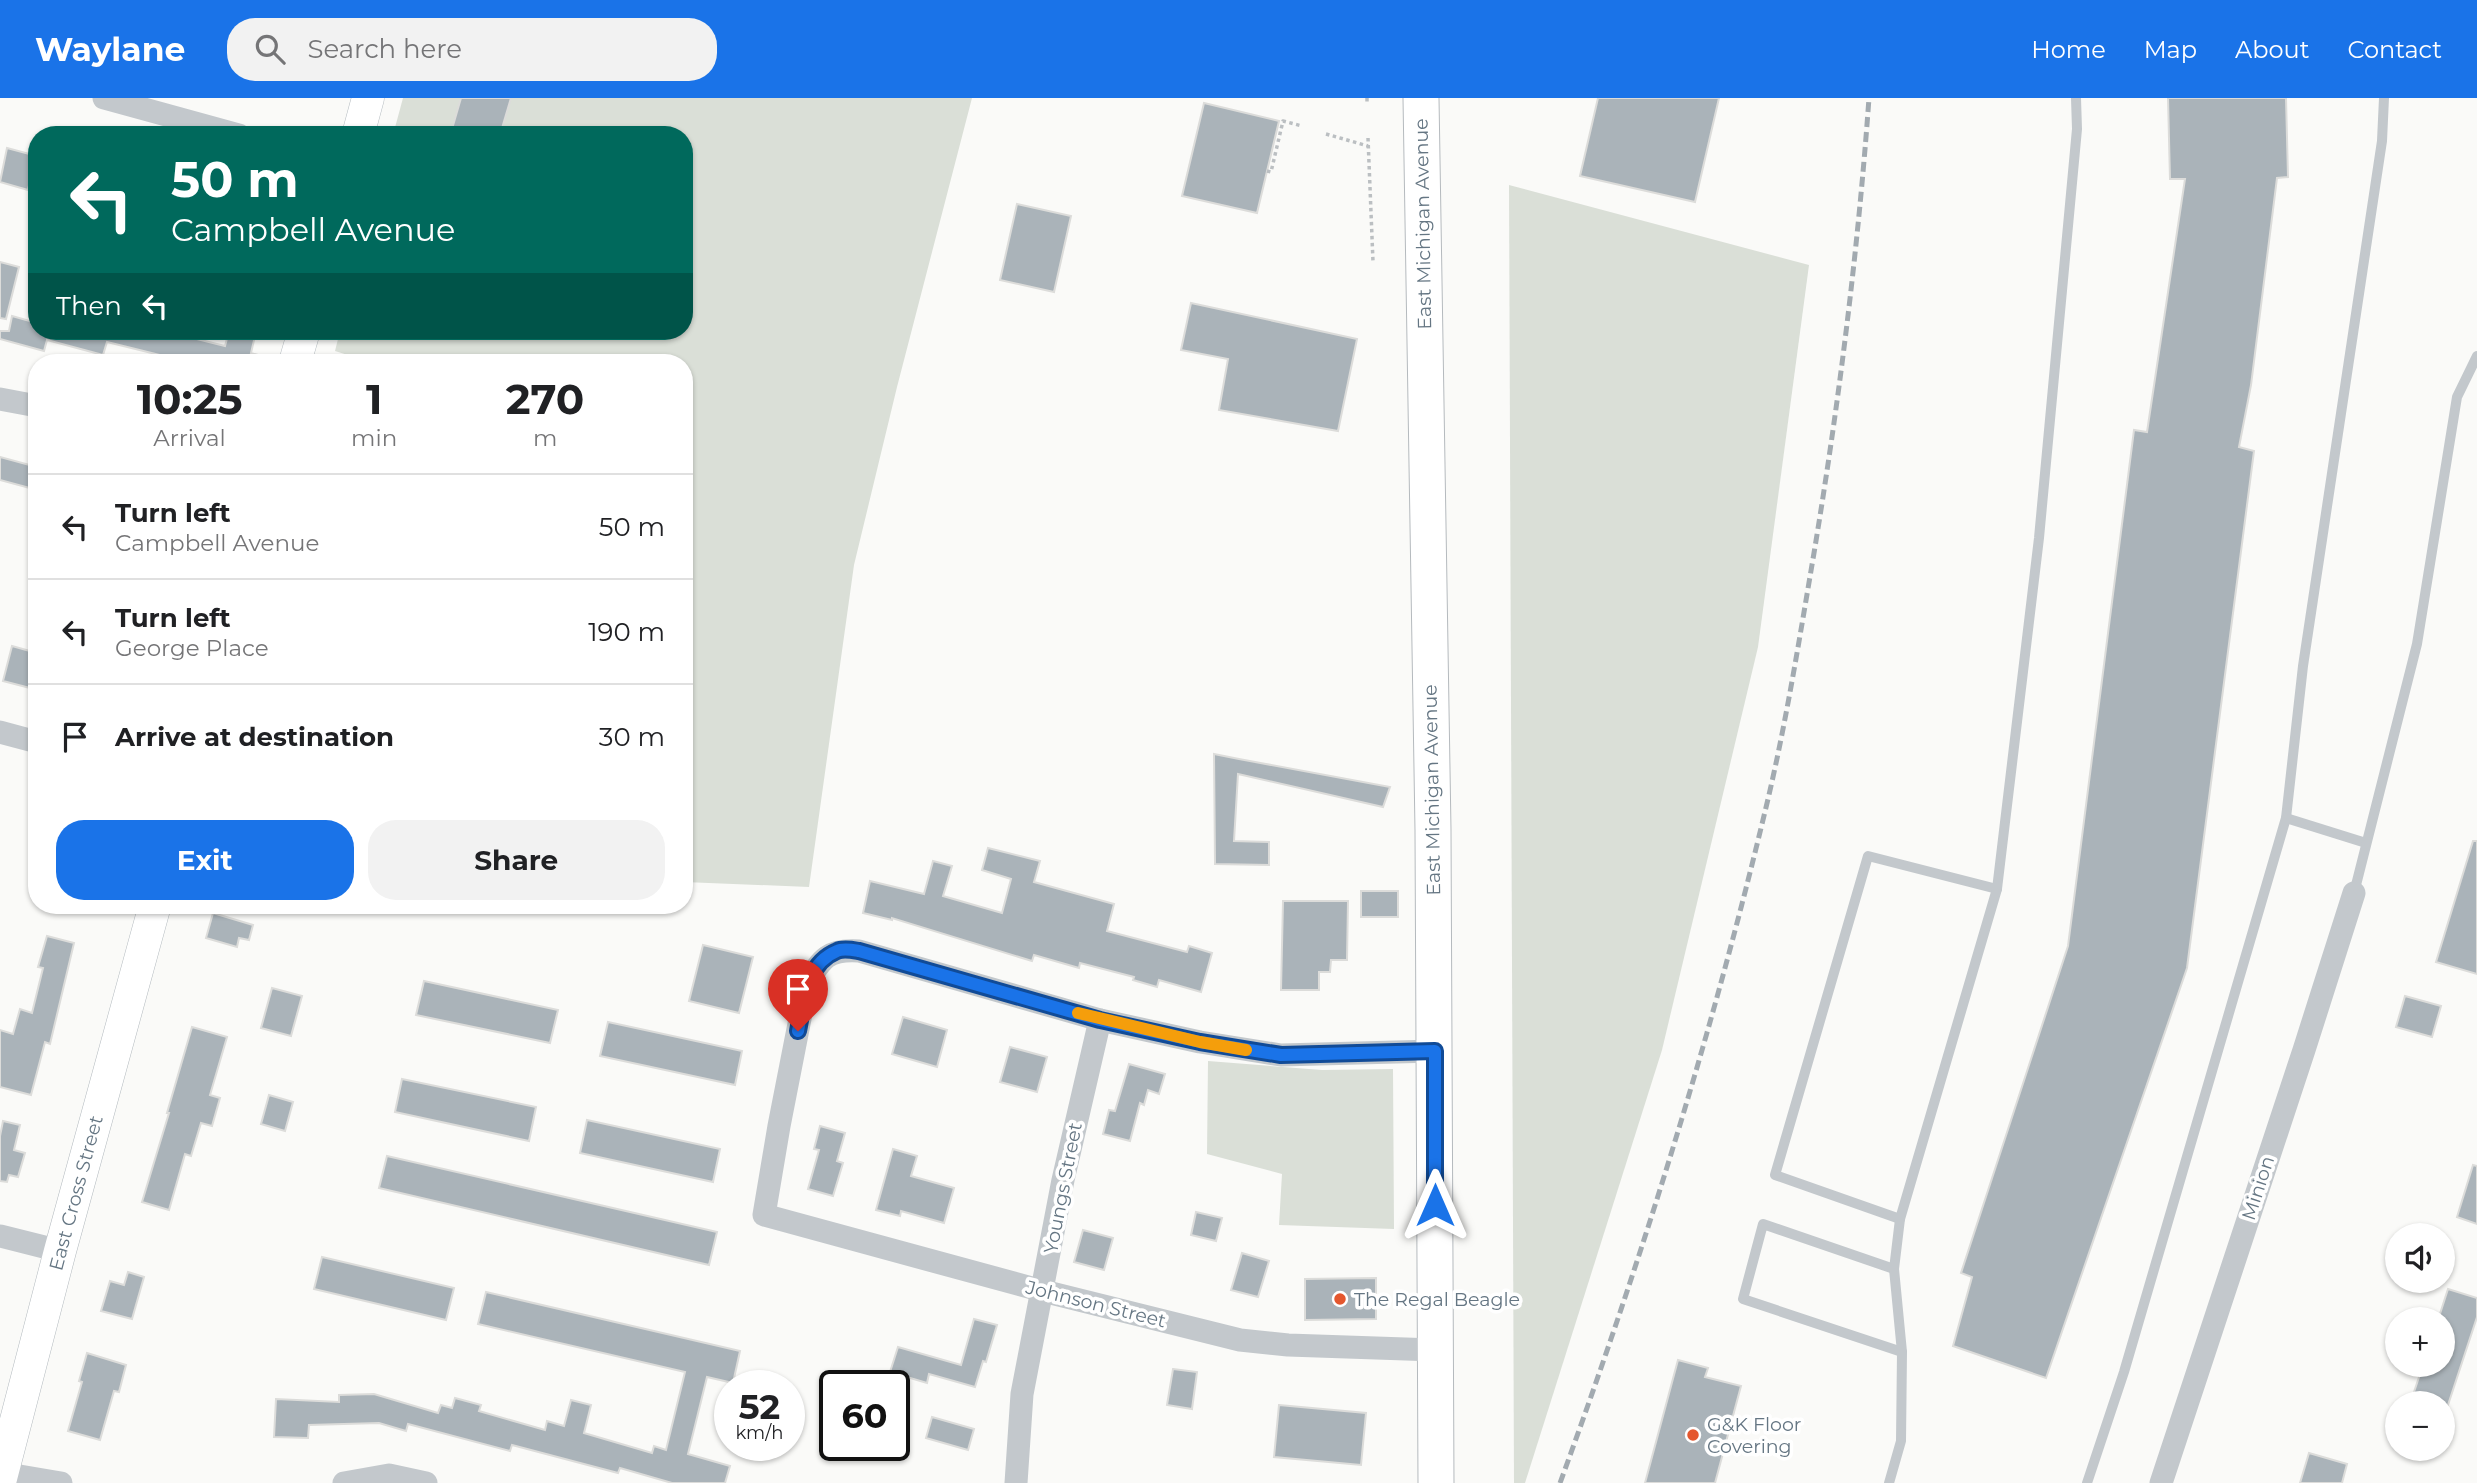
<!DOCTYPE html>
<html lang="en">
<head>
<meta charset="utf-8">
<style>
	body { margin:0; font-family:Montserrat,sans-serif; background:#f2f2f2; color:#202124; height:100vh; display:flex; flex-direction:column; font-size:26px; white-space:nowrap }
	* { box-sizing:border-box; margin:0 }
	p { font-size:23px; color:#757577 }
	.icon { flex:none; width:38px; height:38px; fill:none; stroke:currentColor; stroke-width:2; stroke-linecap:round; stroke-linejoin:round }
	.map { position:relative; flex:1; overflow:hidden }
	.sheet { position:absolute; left:28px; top:256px; width:665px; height:560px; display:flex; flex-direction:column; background:#fff; border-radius:28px; box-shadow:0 2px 5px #0004 }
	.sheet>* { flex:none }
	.banner { position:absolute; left:28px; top:28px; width:665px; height:214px; border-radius:28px; box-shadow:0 2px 5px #0004; background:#00695c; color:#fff; overflow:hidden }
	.tools { position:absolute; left:2385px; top:1125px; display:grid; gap:14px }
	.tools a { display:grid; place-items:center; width:70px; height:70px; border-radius:50%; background:#fff; box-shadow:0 2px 5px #0004; font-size:35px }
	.speed { position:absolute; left:714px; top:1272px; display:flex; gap:14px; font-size:35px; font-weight:700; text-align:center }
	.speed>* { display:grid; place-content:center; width:91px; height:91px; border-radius:50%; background:#fff; box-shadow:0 2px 5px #0004; line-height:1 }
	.speed small { font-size:18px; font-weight:400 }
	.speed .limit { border:4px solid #111; border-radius:10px; background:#fff; color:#111 }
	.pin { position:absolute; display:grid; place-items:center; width:60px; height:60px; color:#fff; margin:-72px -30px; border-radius:50% 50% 50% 0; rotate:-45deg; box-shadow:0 0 7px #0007 }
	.pin .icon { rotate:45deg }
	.me { position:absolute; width:77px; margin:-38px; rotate:0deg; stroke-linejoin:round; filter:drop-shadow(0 0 5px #0008) }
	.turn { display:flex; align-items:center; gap:24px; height:147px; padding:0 28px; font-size:32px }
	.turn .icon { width:91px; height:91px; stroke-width:2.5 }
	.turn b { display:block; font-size:49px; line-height:60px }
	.then { display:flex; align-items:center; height:66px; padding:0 28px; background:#0003; gap:14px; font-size:26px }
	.eta { display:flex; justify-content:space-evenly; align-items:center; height:119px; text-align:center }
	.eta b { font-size:42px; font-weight:700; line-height:49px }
	.primary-button { display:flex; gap:14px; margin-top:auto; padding:14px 28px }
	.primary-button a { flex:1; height:80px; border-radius:28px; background:#1a73e8; color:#fff; font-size:28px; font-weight:700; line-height:80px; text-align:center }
	.primary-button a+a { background:#f2f2f2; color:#202124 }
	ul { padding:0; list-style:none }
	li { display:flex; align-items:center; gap:21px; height:105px; padding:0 28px; border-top:2px solid #e0e0e0 }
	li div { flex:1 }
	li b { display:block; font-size:26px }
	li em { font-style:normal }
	header { display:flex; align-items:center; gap:42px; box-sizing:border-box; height:98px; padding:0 35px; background:#1a73e8; color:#fff }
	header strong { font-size:33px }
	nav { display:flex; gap:38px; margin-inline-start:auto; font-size:24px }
	.search { width:490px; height:63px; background:#f2f2f2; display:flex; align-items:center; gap:18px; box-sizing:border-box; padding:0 24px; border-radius:28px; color:#757577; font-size:26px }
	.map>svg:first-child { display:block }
</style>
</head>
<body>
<header>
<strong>Waylane</strong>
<div class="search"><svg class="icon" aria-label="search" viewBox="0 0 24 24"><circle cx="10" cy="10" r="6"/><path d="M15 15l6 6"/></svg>Search here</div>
<nav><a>Home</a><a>Map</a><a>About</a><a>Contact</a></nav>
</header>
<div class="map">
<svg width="2477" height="1385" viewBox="0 0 2477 1385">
	<rect width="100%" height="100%" fill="#fafaf8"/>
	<g fill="#dadfd7">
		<polygon points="403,0 972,0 897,289 854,467 809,789 684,784 684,264 370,264 335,253 340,233 684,233 684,37 393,37"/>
		<polygon points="1509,87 1809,167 1758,549 1662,952 1525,1385 1514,1385"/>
		<polygon points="1208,963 1322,972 1393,971 1394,1131 1279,1127 1282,1076 1207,1056"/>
	</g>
	<g fill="#aab3b9" stroke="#dcdcda" stroke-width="2">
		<polygon points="461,0 511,0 500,37 471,37 452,31"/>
		<polygon points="1598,0 1719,0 1695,104 1580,78"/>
		<polygon points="2168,0 2286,0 2288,79 2277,80 2251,287 2239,349 2254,353 2187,870 2046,1280 1953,1248 1972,1179 1961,1175 2068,848 2134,332 2147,334 2185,81 2170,81"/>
		<polygon points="1204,5 1279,23 1257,115 1182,98"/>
		<polygon points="7,50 37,58 37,80 31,78 28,92 0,84"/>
		<polygon points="1017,106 1071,118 1054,194 1000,182"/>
		<polygon points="0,164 19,169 6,221 0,220"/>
		<polygon points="1191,205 1357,241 1338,333 1219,312 1228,261 1181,252"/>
		<polygon points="12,218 37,225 37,233 165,233 225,248 229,233 237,233 255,238 251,255 265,259 264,264 188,264 107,244 103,257 47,242 44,253 0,241 0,233 9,233"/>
		<polygon points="0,359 37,369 37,392 0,382"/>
		<polygon points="12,548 37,555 30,590 3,583"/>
		<polygon points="1214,656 1239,661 1390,689 1383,709 1238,676 1234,743 1269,744 1269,767 1215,766"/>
		<polygon points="2473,743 2477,743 2477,876 2436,864"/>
		<polygon points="988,750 1040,763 1034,784 1114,806 1107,833 1187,854 1189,848 1212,855 1201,894 1159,882 1157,889 1133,882 1134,879 1080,865 1079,870 1034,857 1032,863 892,820 892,822 863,815 870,783 924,796 933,763 952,768 943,798 1002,815 1011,781 982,772"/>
		<rect x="1361" y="793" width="37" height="26"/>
		<polygon points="1283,803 1348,803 1347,862 1331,862 1330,874 1319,874 1319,892 1281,892"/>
		<polygon points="213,815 253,827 249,842 239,840 237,849 206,840"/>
		<polygon points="47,838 74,845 50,946 45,944 31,997 0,989 0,932 13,936 20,911 32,915 43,870 38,869"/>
		<polygon points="703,847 753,859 739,915 689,903"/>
		<polygon points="424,883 558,912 550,945 416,917"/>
		<polygon points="272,890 302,898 291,938 261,930"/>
		<polygon points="2405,898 2441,908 2432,939 2396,929"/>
		<polygon points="903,919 947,932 937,969 892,956"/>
		<polygon points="608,924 742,953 735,987 600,958"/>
		<polygon points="192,929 227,939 210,997 220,1000 212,1028 201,1025 191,1058 185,1056 169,1112 142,1104 169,1015 167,1015"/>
		<polygon points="1010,949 1047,959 1037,994 1000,984"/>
		<polygon points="1129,966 1165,976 1159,996 1148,992 1144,1007 1140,1005 1130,1043 1103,1036 1109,1012 1115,1013"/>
		<polygon points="402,981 536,1009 529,1043 395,1014"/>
		<polygon points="269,997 293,1004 285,1033 261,1026"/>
		<polygon points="587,1022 720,1051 713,1084 580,1055"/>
		<polygon points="3,1023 20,1027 14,1052 25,1055 18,1079 9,1077 7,1084 0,1083 0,1038"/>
		<polygon points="820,1028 845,1035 837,1063 843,1065 833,1098 808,1091 819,1052 814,1051"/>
		<polygon points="893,1051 917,1058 911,1078 954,1090 944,1125 901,1113 900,1118 876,1112"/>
		<polygon points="387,1058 717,1134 709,1167 379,1090"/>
		<polygon points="2473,1067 2477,1068 2477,1126 2457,1119"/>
		<polygon points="1196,1114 1222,1120 1216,1143 1191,1137"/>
		<polygon points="1083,1132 1113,1140 1104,1172 1074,1164"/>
		<polygon points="1242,1155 1269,1163 1258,1199 1231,1192"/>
		<polygon points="322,1159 454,1190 446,1222 314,1191"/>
		<polygon points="128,1174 144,1179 132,1221 101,1213 110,1183 124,1187"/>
		<polygon points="1376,1180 1376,1221 1305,1222 1305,1181"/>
		<polygon points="2448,1191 2477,1200 2477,1219 2446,1313 2443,1312 2443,1306 2430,1306 2412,1300 2423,1267 2443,1267 2443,1222 2438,1222"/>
		<polygon points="486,1194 740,1253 733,1285 707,1279 688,1356 730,1368 725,1385 672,1385 620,1370 618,1375 512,1347 510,1353 408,1326 406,1333 379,1325 309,1327 308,1340 274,1339 276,1301 339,1304 339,1297 374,1296 438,1315 441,1307 452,1310 455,1300 481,1307 479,1313 545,1332 547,1323 564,1328 571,1302 591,1307 584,1335 652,1355 654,1348 666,1352 685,1274 478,1226"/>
		<polygon points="974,1221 997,1227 986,1264 983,1263 975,1289 929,1276 927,1285 890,1274 898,1249 961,1267"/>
		<polygon points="87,1255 126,1267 119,1294 114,1293 100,1342 68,1333 82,1284 79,1283"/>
		<polygon points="1678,1262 1708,1270 1705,1279 1741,1288 1715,1385 1645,1385"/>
		<polygon points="1173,1271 1197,1274 1192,1311 1167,1307"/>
		<polygon points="1279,1307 1366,1315 1361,1367 1274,1359"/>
		<polygon points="932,1319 974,1331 968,1352 926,1340"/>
		<polygon points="2309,1355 2347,1366 2342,1385 2300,1385"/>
	</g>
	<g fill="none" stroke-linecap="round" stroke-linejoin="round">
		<g stroke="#b3babf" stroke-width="33">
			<g id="secondary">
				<polyline points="358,37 368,0"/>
				<polyline points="295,264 304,233"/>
				<polyline points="0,1384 60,1153 155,807"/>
			</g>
		</g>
		<g stroke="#b5babe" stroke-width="37">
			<polyline id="primary" points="1421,0 1433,732 1436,1385"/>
		</g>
		<g stroke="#bbbfc2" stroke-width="3.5" stroke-dasharray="3.5 3.5" stroke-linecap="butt">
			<polyline points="1367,0 1367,5"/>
			<polyline points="1326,36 1368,48"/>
			<polyline points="1368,40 1373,164"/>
			<polyline points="1267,73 1271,74 1283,23 1302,28"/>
		</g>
		<g stroke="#c3c8cc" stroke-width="10">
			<polyline points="2286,720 2366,745"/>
			<polyline points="2354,795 2417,546 2457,299 2477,258"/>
			<polyline points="1900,1121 1775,1077 1868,758 1997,791"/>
			<polyline points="1894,1171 1763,1126 1743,1201 1902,1254"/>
			<polyline points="1889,1385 1901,1343 1902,1254 1894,1171 1900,1121 1997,791 2039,440 2077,31 2076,0"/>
			<polyline points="2087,1385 2124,1274 2286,720 2303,568 2382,43 2384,0"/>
		</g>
		<g stroke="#c3c8cc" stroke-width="23">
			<polyline points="104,0 239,37"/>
			<polyline points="0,301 37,308"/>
			<polyline points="0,634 37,644"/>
			<path d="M1435 953 1281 957 1200 944 1100 922 859 853C828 851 822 860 807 885L779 1028 764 1117 1043 1193 1240 1242 1288 1247 1435 1252"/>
			<polyline points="0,1138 60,1153"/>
			<polyline points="2,1375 61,1385"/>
			<polyline points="344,1385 389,1377 426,1385"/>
			<polyline points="1016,1385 1022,1296 1063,1082 1100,922"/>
			<polyline points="2161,1385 2304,952 2354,795"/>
		</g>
		<use href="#secondary" stroke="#fff" stroke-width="32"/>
		<use href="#primary" stroke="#fff" stroke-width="35"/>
		<path stroke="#a2aab0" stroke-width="5" stroke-dasharray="10 5" stroke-linecap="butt" d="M1560 1385C1642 1161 1713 933 1768 701 1787 620 1800 537 1814 455 1839 304 1858 152 1869 0"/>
	</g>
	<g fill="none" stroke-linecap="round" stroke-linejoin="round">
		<g stroke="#114b97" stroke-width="18">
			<path id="route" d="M798 933C804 904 805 866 837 853 843 850 853 852 859 853L1100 922 1200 944 1281 957 1435 953V1107"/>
		</g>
		<use href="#route" stroke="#1a73e8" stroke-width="12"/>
		<polyline stroke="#f59e0b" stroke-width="12" points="1078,915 1200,944 1246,952"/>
	</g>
	<g fill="#e4572e" stroke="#fff" stroke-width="2.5">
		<circle cx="1340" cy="1201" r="7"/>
		<circle cx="1693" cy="1337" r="7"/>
	</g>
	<g text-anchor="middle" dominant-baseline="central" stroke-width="7" stroke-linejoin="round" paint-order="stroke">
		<g font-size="19" fill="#657683" stroke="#fff">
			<text transform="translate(1423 126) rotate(-91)">East Michigan Avenue</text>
			<text transform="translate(1432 692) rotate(-91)">East Michigan Avenue</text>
			<text transform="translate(1063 1090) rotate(-79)">Youngs Street</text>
			<text transform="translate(2258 1090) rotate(-72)">Minion</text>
			<text transform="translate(76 1095) rotate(-75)">East Cross Street</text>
			<text transform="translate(1096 1206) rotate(14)">Johnson Street</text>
		</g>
		<g font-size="19" fill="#657683" stroke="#fff" text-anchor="start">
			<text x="1354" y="1201">The Regal Beagle</text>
			<text x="1707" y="1326">G&amp;K Floor<tspan x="1707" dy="22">Covering</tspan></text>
		</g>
	</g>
</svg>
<div class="tools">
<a><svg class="icon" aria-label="sound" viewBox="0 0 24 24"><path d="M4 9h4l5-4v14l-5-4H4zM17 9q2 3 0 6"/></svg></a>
<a>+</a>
<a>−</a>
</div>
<div class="speed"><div>52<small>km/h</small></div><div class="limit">60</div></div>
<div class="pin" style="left:798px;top:933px;background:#d93025"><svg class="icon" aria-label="arrive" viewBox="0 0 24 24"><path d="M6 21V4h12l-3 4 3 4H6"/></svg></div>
<svg class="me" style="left:1435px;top:1107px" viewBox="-20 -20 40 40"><path d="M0-17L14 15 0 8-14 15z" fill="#1a73e8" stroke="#fff" stroke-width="4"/></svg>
<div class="banner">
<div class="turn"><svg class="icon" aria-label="left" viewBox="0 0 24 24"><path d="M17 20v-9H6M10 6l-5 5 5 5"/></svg><div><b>50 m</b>Campbell Avenue</div></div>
<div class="then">Then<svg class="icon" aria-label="left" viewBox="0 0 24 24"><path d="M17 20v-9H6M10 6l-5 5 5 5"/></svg></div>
</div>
<section class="sheet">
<div class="eta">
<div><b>10:25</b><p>Arrival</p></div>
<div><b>1</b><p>min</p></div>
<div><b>270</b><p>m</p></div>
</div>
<ul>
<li><svg class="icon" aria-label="left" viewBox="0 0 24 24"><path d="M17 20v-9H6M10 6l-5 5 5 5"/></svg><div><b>Turn left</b><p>Campbell Avenue</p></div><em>50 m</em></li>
<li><svg class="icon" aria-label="left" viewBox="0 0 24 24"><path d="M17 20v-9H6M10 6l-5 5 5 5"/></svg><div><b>Turn left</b><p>George Place</p></div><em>190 m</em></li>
<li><svg class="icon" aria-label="arrive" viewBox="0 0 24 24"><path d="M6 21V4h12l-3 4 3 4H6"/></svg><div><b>Arrive at destination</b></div><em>30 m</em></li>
</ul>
<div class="primary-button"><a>Exit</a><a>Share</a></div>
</section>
</div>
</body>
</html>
